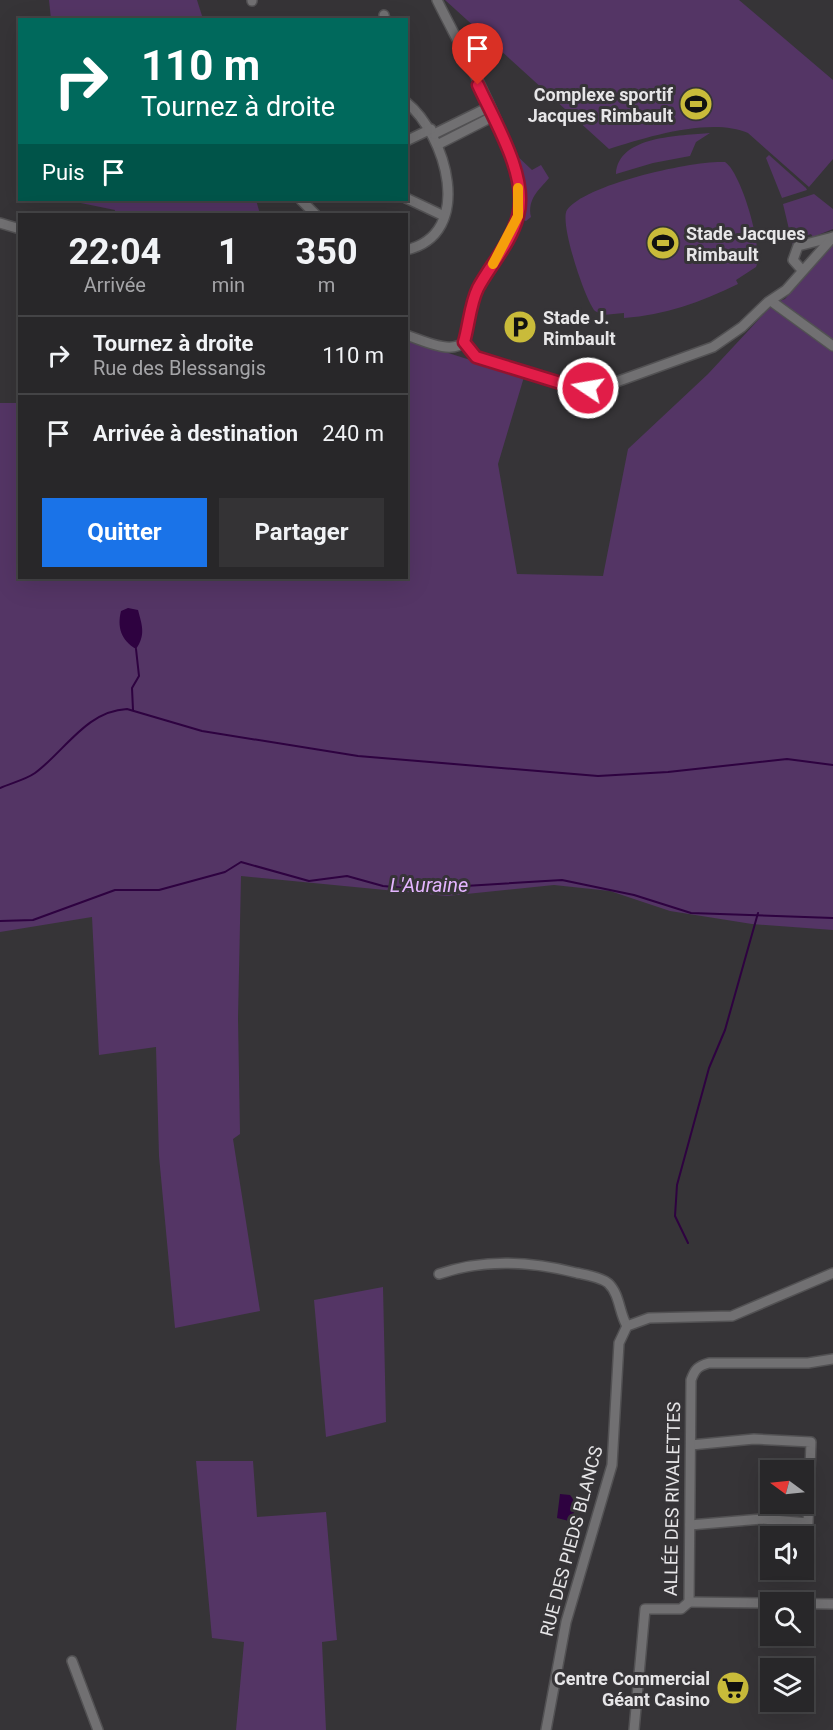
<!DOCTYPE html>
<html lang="fr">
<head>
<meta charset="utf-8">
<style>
	body { margin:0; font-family:Roboto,sans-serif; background:#343335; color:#f1f3f6; height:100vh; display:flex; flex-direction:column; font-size:22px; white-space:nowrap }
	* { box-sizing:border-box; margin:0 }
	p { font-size:20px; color:#a5a5a8 }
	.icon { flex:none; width:33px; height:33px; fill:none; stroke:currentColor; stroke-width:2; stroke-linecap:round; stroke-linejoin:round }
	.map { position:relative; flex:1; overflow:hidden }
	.drawer { position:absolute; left:18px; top:213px; width:390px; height:366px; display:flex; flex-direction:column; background:#282729; border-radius:0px; box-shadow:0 6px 24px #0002,0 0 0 2px #444446 }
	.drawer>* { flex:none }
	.top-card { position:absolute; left:18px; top:18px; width:390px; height:183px; border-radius:0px; box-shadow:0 6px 24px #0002,0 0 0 2px #444446; background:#00695c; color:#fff; overflow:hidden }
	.needle { width:39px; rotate:285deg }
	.buttons { position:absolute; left:760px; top:1460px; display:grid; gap:12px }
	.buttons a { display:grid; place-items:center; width:54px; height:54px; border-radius:0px; background:#282729; box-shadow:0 6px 24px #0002,0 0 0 2px #444446; font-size:30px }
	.pin { position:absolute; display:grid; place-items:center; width:51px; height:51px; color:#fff; margin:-62px -26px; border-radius:50% 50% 50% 0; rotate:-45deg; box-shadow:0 0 6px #0007 }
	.pin .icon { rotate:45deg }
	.me { position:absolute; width:66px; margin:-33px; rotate:282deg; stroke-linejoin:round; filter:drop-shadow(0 0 4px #0008) }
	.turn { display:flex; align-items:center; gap:21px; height:126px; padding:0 24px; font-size:27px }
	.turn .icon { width:78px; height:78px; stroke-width:2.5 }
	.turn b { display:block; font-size:42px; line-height:51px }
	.then { display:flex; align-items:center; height:57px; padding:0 24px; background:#0003; gap:12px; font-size:22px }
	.eta { display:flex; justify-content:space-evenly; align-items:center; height:102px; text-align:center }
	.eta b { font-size:36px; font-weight:700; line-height:42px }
	.primary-button { display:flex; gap:12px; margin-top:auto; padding:12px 24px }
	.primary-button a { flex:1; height:69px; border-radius:0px; background:#1a73e8; color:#fff; font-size:24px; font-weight:700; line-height:69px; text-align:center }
	.primary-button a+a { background:#343335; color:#f1f3f6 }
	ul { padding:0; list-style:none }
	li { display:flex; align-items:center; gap:18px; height:78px; padding:0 24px; border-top:2px solid #444446 }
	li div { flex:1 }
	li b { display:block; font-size:22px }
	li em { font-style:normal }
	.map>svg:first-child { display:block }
</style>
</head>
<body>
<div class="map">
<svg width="833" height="1730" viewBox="0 0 833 1730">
	<rect width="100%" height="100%" fill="#363437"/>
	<g fill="#543565">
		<polygon points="49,0 197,0 203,19 51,19"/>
		<path d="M445 0H739L833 80V159L809 187 748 133C711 117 647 137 609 149Z"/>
		<path d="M710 133 696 142 690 156 653 163 616 174C618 135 681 136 710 133Z"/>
		<path d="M513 152 532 170 541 165 549 178C539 190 527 199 531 217L526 221 523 220V203Z"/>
		<polygon points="769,155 806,188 807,190 782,198 766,158"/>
		<path d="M725 162C741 172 764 249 756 267L736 280 738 284C701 302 665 315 624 318V313L603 315 595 311C585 300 559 222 567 210 585 184 694 160 725 162Z"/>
		<polygon points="814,194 833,209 833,229 813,237 811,234 799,238 793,246 783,204"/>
		<polygon points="66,200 256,200 260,214 114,214 115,210"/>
		<polygon points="833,242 833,930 752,924 670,911 610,891 554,885 447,896 241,876 238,1018 240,1134 233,1139 260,1311 175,1328 159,1156 156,1047 99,1055 92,917 0,932 0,403 19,403 20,578 406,578 407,340 524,377 498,464 517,574 603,576 628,449 708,374 774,303 785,299"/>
		<polygon points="383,1287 386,1422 326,1437 314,1300"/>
		<polygon points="196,1461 253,1461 257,1517 326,1512 337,1640 322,1642 326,1730 236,1730 244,1642 212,1638"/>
	</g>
	<g fill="#2e0240">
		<path d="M128 608 138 610C142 625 146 635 136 649 121 640 117 627 121 611Z"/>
		<path d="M560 1494 570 1495C577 1502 576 1515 569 1521L557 1518Z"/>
	</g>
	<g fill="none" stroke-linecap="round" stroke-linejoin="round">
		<g stroke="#2e0240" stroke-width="2">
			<polyline points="133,710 132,688 139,676 136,649"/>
			<path d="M0 788C11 783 25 780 35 773 65 751 86 711 127 709L202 731 358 756 598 776 668 772 787 759 833 765"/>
			<polyline points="0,921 33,920 115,890 159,890 225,872 241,862 309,881 347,876 383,886 416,889 562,880 634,895 691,913 833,918"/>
			<polyline points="688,1243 675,1216 677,1185 709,1068 725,1030 758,913"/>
		</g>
		<g stroke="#525153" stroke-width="12">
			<g id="street">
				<polyline points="252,0 252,1"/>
				<path d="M437 0C459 46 532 169 518 217 511 243 490 265 478 289 470 304 469 325 464 342"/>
				<polyline points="384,15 385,20"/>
				<path d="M406 102C446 134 476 234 406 250"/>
				<polyline points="434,134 489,107"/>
				<polyline points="406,141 431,129"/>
				<polyline points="439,144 494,116"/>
				<polyline points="406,198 444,216"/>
				<polyline points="301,200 315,214"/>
				<polyline points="0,223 20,229"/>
				<polyline points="802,270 793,260 798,246 833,237"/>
				<polyline points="771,301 833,346"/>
				<path d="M406 335C422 340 451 355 464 342"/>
				<polyline points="464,342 476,357 570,386 588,388 605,386 713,347 742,327 768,302 786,290 833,237"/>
				<path d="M439 1274C485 1258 531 1261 577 1273 587 1275 600 1277 608 1283 620 1294 619 1313 627 1326"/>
				<polyline points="690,1525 762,1519 808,1523 811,1442 754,1439 691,1445"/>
				<path d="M689 1602 691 1380C695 1369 698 1366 709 1363H808L833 1359"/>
				<polyline points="689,1602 833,1604"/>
				<polyline points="72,1661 98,1730"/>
				<polyline points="546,1730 566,1622 612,1465 619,1343 627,1326 649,1318 732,1316 833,1273"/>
				<polyline points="634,1730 645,1609 681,1609 689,1602"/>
			</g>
		</g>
		<use href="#street" stroke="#717072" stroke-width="9"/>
	</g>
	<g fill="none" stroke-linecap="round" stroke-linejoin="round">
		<g stroke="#92132f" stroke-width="15">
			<path id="route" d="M478 85C494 120 529 177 518 216 511 243 491 264 478 288 470 304 469 325 464 342L476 357 570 386 588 388"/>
		</g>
		<use href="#route" stroke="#e11d48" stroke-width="10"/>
		<polyline stroke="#f59e0b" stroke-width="10" points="493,264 518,216 518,188"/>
	</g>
	<defs>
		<g id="stadium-disc" transform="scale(1.725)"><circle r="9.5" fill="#c9bb3a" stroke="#363437"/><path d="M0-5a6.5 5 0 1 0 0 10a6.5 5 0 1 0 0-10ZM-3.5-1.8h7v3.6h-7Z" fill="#111"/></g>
		<g id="parking-disc" transform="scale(1.725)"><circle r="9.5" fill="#c9bb3a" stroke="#363437"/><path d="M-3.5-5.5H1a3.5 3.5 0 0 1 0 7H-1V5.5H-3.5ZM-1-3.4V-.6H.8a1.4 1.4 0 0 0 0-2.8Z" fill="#111"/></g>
		<g id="supermarket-disc" transform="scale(1.725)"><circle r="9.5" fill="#c9bb3a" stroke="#363437"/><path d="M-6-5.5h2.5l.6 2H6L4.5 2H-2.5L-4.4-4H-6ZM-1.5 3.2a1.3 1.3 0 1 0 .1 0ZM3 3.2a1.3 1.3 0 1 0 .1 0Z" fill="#111"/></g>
	</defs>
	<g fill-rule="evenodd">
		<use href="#stadium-disc" x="696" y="104"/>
		<use href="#stadium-disc" x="663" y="243"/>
		<use href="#parking-disc" x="520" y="327"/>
		<use href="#supermarket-disc" x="733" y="1688"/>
	</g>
	<g text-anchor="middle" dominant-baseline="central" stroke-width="6" stroke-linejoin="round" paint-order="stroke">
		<g font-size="18" font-weight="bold" fill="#e7e6e8" stroke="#363437" text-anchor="end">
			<text x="673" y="94">Complexe sportif<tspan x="673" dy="21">Jacques Rimbault</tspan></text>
			<text x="686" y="233" text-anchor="start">Stade Jacques<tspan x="686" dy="21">Rimbault</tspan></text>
			<text x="543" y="317" text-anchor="start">Stade J.<tspan x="543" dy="21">Rimbault</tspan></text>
			<text x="710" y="1678">Centre Commercial<tspan x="710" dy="21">Géant Casino</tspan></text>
		</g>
		<g font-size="18" fill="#e7e6e8" stroke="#363437">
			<text transform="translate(672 1499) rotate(-89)">ALLÉE DES RIVALETTES</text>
			<text transform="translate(571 1541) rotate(-75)">RUE DES PIEDS BLANCS</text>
		</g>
		<g font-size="20" font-style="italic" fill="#e4b5ff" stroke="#363437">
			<text x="429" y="885">L'Auraine</text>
		</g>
	</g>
</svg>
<div class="buttons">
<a><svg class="needle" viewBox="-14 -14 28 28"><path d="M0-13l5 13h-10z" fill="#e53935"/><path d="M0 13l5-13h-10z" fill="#a5a5a8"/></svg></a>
<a><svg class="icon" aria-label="sound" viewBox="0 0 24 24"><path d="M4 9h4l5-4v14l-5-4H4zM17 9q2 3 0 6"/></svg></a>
<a><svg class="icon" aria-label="search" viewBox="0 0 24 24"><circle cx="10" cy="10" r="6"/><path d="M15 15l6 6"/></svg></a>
<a><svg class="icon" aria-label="layers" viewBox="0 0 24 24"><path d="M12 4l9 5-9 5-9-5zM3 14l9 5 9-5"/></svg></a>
</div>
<div class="pin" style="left:478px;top:85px;background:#d93025"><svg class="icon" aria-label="arrive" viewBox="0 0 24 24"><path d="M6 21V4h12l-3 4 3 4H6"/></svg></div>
<svg class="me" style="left:588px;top:388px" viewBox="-20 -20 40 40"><circle r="17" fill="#e11d48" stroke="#fff" stroke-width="3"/><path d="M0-11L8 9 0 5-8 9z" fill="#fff"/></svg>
<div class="top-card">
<div class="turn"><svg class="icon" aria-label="right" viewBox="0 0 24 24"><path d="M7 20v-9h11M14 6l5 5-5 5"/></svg><div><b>110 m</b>Tournez à droite</div></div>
<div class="then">Puis<svg class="icon" aria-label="arrive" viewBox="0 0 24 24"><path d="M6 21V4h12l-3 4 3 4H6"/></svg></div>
</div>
<section class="drawer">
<div class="eta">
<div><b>22:04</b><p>Arrivée</p></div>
<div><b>1</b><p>min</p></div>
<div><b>350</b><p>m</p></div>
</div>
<ul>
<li><svg class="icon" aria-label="right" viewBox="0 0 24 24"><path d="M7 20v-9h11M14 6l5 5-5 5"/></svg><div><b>Tournez à droite</b><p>Rue des Blessangis</p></div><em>110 m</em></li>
<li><svg class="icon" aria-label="arrive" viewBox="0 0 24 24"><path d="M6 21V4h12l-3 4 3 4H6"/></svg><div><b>Arrivée à destination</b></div><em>240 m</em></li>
</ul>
<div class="primary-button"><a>Quitter</a><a>Partager</a></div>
</section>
</div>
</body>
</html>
